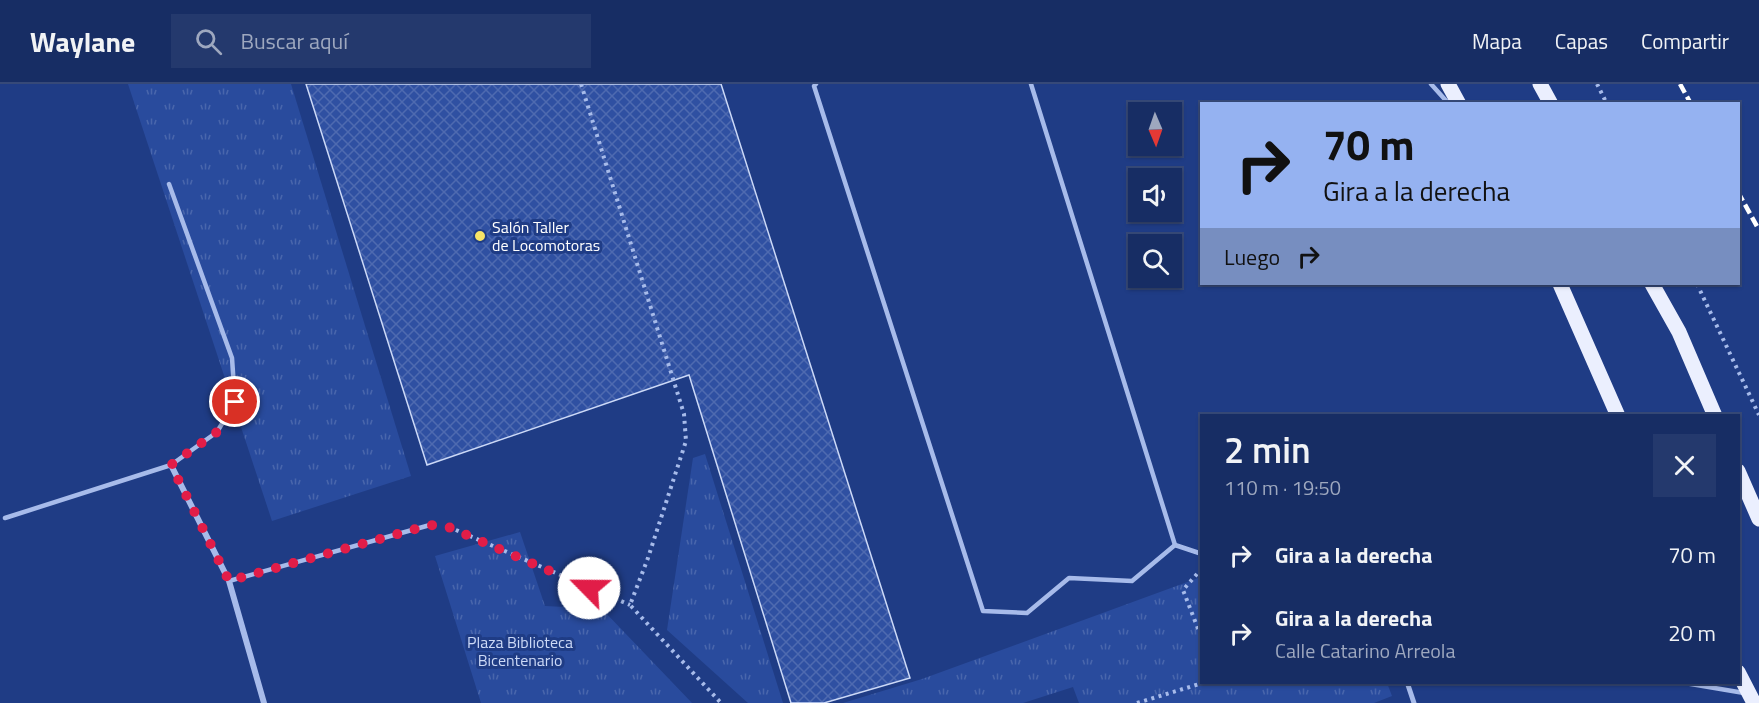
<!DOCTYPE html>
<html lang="es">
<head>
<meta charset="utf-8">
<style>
	body { margin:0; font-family:"Titillium Web",sans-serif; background:#24396d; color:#f1f3f6; height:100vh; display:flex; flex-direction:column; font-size:22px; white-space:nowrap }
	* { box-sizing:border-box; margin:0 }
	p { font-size:20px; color:#9ea8bf }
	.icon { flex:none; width:33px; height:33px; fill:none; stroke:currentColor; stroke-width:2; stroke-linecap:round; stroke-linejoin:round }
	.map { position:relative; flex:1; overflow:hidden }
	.sheet { position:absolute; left:1200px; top:330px; width:540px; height:270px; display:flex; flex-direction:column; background:#172d64; border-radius:0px; box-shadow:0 2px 4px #0004,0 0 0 2px #364978 }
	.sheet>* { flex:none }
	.guide { position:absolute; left:1200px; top:18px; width:540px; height:183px; border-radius:0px; box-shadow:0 2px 4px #0004,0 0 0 2px #364978; background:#95b2f1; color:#111; overflow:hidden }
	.needle { width:39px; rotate:178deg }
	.buttons { position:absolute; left:1128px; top:18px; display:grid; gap:12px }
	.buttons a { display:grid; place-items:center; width:54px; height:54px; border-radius:0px; background:#172d64; box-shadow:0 2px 4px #0004,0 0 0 2px #364978; font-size:30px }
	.pin { position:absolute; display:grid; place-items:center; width:51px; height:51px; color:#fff; margin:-26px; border:3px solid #fff; border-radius:50%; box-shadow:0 2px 6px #0007 }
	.me { position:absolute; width:66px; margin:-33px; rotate:293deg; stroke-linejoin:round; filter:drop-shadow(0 0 4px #0008) }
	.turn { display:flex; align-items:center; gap:21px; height:126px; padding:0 24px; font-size:27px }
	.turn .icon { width:78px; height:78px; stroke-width:2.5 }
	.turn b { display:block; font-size:42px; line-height:51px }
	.then { display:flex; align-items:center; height:57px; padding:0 24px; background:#0003; gap:12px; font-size:22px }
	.round { display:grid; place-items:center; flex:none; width:63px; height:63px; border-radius:0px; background:#24396d }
	.summary { display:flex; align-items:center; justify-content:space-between; height:102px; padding:0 24px }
	h1 { font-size:36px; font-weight:600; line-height:45px }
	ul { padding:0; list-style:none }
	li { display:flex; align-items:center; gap:18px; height:78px; padding:0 24px }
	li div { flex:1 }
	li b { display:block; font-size:22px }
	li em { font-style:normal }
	header { display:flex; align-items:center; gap:36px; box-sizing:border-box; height:84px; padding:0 30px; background:#172d64; border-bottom:2px solid #364978 }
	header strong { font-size:28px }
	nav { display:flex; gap:33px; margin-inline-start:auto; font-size:21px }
	.search { width:420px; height:54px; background:#24396d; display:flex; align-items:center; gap:15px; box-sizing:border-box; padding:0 21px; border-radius:0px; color:#9ea8bf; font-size:22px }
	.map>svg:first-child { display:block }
</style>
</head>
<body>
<header>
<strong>Waylane</strong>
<div class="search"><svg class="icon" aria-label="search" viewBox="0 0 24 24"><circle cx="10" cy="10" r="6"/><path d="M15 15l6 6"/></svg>Buscar aquí</div>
<nav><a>Mapa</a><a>Capas</a><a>Compartir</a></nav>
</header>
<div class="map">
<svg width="1759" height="619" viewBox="0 0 1759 619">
	<defs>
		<pattern id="park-tufts" width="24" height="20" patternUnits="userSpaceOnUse" patternTransform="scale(1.5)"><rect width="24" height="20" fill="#294b9d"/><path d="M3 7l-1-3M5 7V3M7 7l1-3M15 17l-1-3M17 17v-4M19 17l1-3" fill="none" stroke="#4966ac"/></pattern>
		<pattern id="building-cross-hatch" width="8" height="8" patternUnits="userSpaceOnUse" patternTransform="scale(1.5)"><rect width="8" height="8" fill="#2f50a2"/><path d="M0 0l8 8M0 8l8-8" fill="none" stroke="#4e6ab0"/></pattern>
	</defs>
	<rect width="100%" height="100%" fill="#1f3c85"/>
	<g fill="url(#park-tufts)">
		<polygon points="128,0 291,0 411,392 272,437"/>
		<polygon points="705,370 783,619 748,619 667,546 693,374"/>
		<polygon points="520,448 545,522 602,525 692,619 481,619 435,472"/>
		<polygon points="1201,493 1202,598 1387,599 1392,612 1374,619 1079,619 1073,603 1023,619 843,619 922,595"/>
	</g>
	<polygon fill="url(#building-cross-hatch)" stroke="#ccd9f7" stroke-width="1.5" points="306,0 721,0 910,594 824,619 791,619 689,291 427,381"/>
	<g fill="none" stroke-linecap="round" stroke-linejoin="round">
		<g stroke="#a7bbea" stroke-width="4" stroke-dasharray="3 4.5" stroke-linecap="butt">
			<polyline points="581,0 684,330 686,357 648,474 630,521 721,619"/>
			<polyline points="1597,0 1607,20"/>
			<polyline points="1697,200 1759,331"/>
			<polyline points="449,443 630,521"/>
			<polyline points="1197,490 1183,506 1202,555"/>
			<polyline points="1137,619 1206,598"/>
		</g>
		<g stroke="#a7bbea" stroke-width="4.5">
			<polyline points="816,0 814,2 983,527 1027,529 1069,494 1132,497 1175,461 1031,0"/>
			<polyline points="1431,0 1449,20"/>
			<polyline points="5,434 171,381 217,348 235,318 232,274 169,100"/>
			<polyline points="229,497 430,441"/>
			<polyline points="1679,598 1744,609"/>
		</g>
		<g stroke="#a7bbea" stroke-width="5">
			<polyline points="1175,461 1202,470"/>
			<polyline points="1407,598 1414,619"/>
		</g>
		<polyline stroke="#a7bbea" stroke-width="6" points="171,381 229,497 264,619"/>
		<g stroke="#ebeffe" stroke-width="15">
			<polyline points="1448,0 1459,20"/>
			<polyline points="1540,0 1551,20"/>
			<polyline points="1560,200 1618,332"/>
			<polyline points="1652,200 1679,248 1715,332"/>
			<polyline points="1738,387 1759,435"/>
			<polyline points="1738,588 1754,619"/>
		</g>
		<g stroke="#fff" stroke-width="4.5" stroke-dasharray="10 4.5" stroke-linecap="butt">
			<polyline points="1680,0 1691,20"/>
			<polyline points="1738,108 1759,146"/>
		</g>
	</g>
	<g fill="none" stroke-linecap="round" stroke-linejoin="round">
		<polyline stroke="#e11d48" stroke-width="10" stroke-dasharray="0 18" points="235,318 217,348 171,381 229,497 430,441 446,442 589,504"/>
	</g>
	<circle fill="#f7e467" stroke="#1f3c85" stroke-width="2" cx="480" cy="152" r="6"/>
	<g text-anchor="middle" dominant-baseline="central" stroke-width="6" stroke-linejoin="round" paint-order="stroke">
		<g font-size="16" fill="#fff" stroke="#1f3c85" text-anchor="start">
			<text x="492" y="143">Salón Taller<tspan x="492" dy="18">de Locomotoras</tspan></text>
		</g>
		<g font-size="16" fill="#ccd9f7" stroke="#1f3c85">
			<text x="520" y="558">Plaza Biblioteca<tspan x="520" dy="18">Bicentenario</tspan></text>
		</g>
	</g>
</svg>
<div class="buttons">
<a><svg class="needle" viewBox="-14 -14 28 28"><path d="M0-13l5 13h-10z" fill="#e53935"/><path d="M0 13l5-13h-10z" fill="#9ea8bf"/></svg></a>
<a><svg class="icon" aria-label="sound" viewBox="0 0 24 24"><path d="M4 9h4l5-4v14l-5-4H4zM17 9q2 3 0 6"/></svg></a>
<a><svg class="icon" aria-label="search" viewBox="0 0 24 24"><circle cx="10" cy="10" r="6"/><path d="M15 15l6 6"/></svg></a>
</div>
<div class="pin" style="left:235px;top:318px;background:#d93025"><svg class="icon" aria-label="arrive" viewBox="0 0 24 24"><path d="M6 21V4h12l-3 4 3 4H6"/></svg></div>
<svg class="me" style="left:589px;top:504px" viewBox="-20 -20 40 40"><circle r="19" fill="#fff"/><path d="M0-13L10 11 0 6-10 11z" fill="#e11d48"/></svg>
<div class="guide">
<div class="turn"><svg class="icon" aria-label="right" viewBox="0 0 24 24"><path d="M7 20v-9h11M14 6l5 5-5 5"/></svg><div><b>70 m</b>Gira a la derecha</div></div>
<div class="then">Luego<svg class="icon" aria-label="right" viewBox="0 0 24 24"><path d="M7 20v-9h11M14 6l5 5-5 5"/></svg></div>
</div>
<section class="sheet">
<div class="summary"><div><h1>2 min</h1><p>110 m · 19:50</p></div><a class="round"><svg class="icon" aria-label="close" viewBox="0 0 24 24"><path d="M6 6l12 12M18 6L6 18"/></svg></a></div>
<ul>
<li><svg class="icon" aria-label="right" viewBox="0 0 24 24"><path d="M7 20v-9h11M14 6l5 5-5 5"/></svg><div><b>Gira a la derecha</b></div><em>70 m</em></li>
<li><svg class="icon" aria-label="right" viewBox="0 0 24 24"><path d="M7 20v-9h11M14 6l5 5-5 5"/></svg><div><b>Gira a la derecha</b><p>Calle Catarino Arreola</p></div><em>20 m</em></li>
</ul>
</section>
</div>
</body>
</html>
